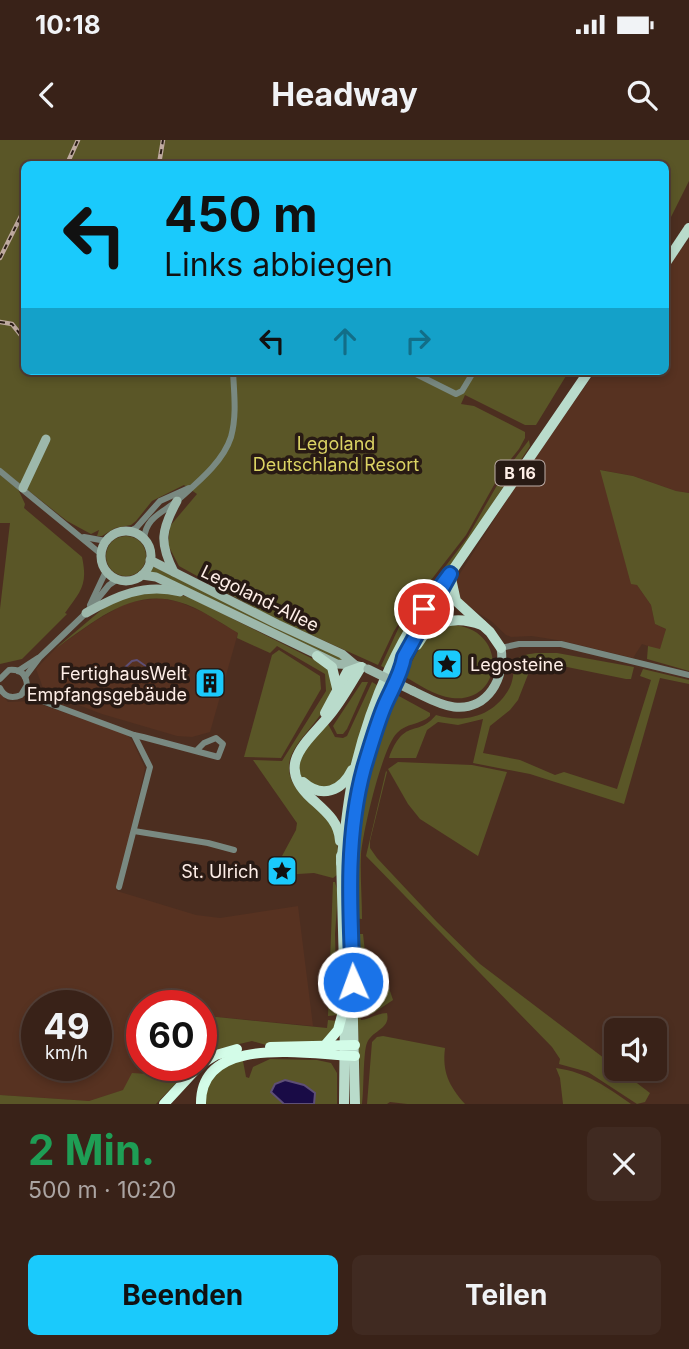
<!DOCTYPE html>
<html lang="de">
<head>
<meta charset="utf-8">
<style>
	body { margin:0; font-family:Inter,sans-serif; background:#402a21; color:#f1f3f6; height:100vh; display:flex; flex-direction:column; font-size:26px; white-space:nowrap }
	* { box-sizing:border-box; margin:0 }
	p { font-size:23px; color:#aba4a2 }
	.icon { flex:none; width:38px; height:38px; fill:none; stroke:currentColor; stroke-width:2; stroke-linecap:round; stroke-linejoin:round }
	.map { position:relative; height:964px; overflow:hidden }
	.side { display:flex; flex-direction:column; background:#392218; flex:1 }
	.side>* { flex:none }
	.banner { position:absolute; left:21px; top:21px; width:648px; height:214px; border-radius:10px; box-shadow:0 4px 10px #0003,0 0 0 2px #533f37; background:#1acafc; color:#111; overflow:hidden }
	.tools { position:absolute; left:604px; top:878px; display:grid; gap:14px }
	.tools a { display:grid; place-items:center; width:63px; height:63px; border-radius:10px; background:#392218; box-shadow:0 4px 10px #0003,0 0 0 2px #533f37; font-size:35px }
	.speed { position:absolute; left:21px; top:850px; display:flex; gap:14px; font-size:35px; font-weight:700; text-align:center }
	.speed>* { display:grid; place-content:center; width:91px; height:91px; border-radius:50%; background:#392218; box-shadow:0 4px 10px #0003,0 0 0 2px #533f37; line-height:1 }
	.speed small { font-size:18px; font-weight:400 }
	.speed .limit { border:10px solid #d22; background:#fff; color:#111 }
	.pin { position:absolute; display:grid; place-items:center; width:60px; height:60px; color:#fff; margin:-30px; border:4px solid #fff; border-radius:50%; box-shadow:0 2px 7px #0007 }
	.me { position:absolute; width:77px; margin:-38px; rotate:358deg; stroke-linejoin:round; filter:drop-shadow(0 0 5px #0008) }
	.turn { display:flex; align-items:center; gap:24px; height:147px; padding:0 28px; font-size:32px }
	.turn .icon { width:91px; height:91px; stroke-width:2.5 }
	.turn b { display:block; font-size:49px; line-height:60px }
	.lanes { display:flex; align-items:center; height:66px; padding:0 28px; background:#0003; justify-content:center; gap:35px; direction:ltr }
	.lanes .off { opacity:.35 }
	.round { display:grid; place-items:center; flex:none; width:74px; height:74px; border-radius:10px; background:#402a21 }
	.headline { display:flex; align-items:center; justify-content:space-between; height:119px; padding:0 28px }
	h1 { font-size:42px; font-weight:700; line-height:52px; color:#1e9e55 }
	.primary-button { display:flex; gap:14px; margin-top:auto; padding:14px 28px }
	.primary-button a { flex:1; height:80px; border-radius:10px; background:#1acafc; color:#111; font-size:28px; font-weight:700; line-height:80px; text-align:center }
	.primary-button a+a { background:#402a21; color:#f1f3f6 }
	.status { display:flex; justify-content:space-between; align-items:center; height:49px; padding:0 35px; background:#392218; direction:ltr }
	.status svg { height:19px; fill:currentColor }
	header { display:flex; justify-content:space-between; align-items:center; height:91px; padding:0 28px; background:#392218; font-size:32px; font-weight:700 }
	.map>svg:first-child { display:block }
</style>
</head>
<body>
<div class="status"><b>10:18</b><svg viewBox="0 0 49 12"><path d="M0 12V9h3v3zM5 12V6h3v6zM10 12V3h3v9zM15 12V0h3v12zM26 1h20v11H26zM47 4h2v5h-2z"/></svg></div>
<header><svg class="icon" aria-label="back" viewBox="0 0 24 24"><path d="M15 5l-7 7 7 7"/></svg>Headway<svg class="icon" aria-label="search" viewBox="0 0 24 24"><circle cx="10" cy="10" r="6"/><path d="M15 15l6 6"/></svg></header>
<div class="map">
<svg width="689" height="964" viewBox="0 0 689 964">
	<rect width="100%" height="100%" fill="#4c2e20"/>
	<g fill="#573221" fill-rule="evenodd">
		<polygon points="689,100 689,353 676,351 633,336 601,330 637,445 651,465 655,484 666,489 660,510 642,504 633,518 563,501 532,496 511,497 506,495 491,481 461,462 455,445 459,435 528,327 596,231 665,231 665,128"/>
		<polygon points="160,458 179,462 203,472 238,493 210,592 192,597 177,596 102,574 55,556 43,548 36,529 55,509 95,481 128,462"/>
		<path d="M0 552 8 562 31 561 126 594 132 600 145 628 117 751 196 775 220 778 298 766 313 886 207 876 201 894V866H142V926H149L148 934 124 950 89 961 0 955ZM37 866H96V926H37Z"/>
	</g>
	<g fill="#5a5627">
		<polygon points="0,0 689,0 689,41 665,89 665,24 24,24 24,231 569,231 536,285 525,285 465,255 461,264 474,266 525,292 525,298 519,309 503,329 466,395 407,471 394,491 378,525 269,476 179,426 168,405 170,386 197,354 184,345 152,361 136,381 131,385 115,388 102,396 97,396 99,390 91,394 67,381 0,328"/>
		<polygon points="529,300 530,306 385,528 381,526 399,487 467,398 504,333"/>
		<polygon points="600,330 633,336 676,351 689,353 689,531 647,519 648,506 660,509 666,489 655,484 651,465 637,445 631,444"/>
		<path d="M0 335 18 349 25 364 24 368 82 417C88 445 81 451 65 473L67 474 22 519 0 524V469L10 383H0Z"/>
		<circle cx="126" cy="416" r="20"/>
		<polygon points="152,426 321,509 342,517 346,524 149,433"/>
		<path d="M166 451 191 458 319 522 332 533C338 577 288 597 289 628 289 654 319 663 331 682 341 697 337 719 337 735L333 738 314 733 282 735 275 729 296 690 297 683 253 620 282 621 326 551 325 534 277 506 270 513 237 498 238 493C219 482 200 468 179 462 132 447 92 483 55 509L112 461 126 455Z"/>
		<path d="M452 485C509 488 504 564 452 558 434 556 419 544 405 537 415 514 425 491 452 485Z"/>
		<polygon points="279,510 320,536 321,549 281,618 244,617 272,515"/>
		<path d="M537 513H557L634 527 631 539H626L567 527 534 525 531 527 518 560 510 570 490 586 483 613 520 620 555 635 564 632 617 649 651 540 640 536 643 529 689 540V544L660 538 624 664 530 634 473 623 483 579 458 585 438 582 427 590 416 618H389C404 577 417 598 436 575 465 584 495 576 510 547 514 539 513 528 517 520 521 514 531 514 537 513Z"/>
		<polygon points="362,542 368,542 347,589 343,594 337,594 333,586"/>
		<path d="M372 542 377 545 367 571 349 631 345 637 327 649C321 646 311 645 306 641 284 626 318 594 328 584L335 597 343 598 347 596Z"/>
		<path d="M397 555 430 573V576C420 585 406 583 397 593 382 608 363 691 361 714 360 735 362 758 362 779L355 778 356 700 368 635Z"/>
		<polygon points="398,622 472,625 507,632 478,716 420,679 408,664 388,629"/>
		<polygon points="386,631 387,632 370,701 370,708 377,718 437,782 480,824 650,953 645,962 637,964 588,932 559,924 560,919 552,907 366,716"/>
		<polygon points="333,742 335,742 338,753 335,794 337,875 328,876"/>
		<path d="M355 794H363L366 821 389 848 393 860 372 874 360 875 361 880C370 879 378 873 387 873 391 889 372 890 367 903 363 912 364 951 362 964H359L360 941Z"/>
		<polygon points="207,876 327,888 328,880 337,881 335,889 322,901 266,905 252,901 218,909 201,918 201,894"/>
		<path d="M383 896 445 908C442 932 449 946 465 964H407L390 962 387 964H367L372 902 377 897Z"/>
		<path d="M270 919 317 920 331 923 337 933V964H203C209 938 213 924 243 921L246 937 249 938 253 927Z"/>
		<polygon points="149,926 192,926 156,964 0,964 0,955 89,961 123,950 132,933 148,934"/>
		<path d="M556 928C586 932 607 947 631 964H563L560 938Z"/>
	</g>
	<polygon fill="#190b46" stroke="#5e4f76" stroke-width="2" points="285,940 304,945 315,953 314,964 284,964 271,952 275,944"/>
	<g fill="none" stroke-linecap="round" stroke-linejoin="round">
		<polyline stroke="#5e4f76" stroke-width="2" points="108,543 132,521 137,520 147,527"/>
		<g stroke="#798981" stroke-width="6">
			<polyline points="410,231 456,254 462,251 474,231"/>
			<polyline points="0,331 101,414"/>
			<polyline points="130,391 136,388 160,361 189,348"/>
			<polyline points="84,397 106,401"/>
			<path d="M144 399C146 376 164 373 179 359 198 342 223 322 231 297 237 275 234 253 233 231"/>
			<polyline points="90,465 106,431"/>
			<polyline points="501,508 519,504 561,504 689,535"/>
			<polyline points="18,531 38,518"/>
			<polyline points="25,537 40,517 86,473 109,445 118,439"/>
			<path d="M0 539 9 530C20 529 26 534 27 545L21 555C12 559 4 557 0 548"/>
			<polyline points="24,552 45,562 134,595 150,627 119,747"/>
			<polyline points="134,595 143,597 218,617 223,604 216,598 204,603 196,611"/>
			<polyline points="134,691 208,703 234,710"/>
		</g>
		<g stroke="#9db8ab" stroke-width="9">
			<polyline points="23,348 46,299"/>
			<circle cx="126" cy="416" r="25"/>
			<polyline points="150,420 277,484 342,514 355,525"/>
			<path d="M174 432C159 403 161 390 177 361"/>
			<polyline points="142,435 156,437 337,524 355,525 363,527"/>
			<path d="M86 473C116 456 144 443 180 452"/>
			<path d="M413 551C426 557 439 565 454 567 488 571 506 537 501 508"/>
		</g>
		<g stroke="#b9dbcb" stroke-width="10">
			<polyline points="665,124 689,88"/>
			<polyline points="450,434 456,461 490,492 501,508"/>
			<path d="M417 505C431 480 456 475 482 485"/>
			<polyline points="317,516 332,527 337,548"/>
			<polyline points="325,573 347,532 361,527"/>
			<path d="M303 642C322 659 342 651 352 630"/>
			<path d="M340 701C339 681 325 671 311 658 275 625 306 603 328 577 341 562 351 543 361 527"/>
			<polyline points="341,716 345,864 344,964"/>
			<path d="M341 723C345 694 347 665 353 637 369 565 401 489 450 434L589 231"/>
			<polyline points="355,964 351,798 353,691 368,613 404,517 424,480"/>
		</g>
		<g stroke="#d3fce8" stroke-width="10">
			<polyline points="326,904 338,890 345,864"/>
			<polyline points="270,907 355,905"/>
			<polyline points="201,924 216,915 237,909"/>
			<polyline points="164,964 199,926"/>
			<path d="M201 964C200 893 309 915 355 916"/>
		</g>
		<g stroke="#bea99f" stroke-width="4.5">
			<g id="rail">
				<polyline points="67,24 78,0"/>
				<polyline points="159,24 163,0"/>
				<polyline points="0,118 24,70"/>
				<polyline points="0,182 12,184 24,199"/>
			</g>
		</g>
		<use href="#rail" stroke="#281a14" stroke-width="2" stroke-dasharray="5" stroke-linecap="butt"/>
		<polyline stroke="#9db8ab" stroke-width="9" points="368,529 413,551"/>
	</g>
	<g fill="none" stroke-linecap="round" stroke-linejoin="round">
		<g stroke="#114b97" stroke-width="18">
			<path id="route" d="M353 842C350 771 345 698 364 628 370 608 376 587 384 567 391 550 401 535 404 517L450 434 424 469"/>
		</g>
		<use href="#route" stroke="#1a73e8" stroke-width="12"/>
	</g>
	<defs>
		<g id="sight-square" transform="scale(1.575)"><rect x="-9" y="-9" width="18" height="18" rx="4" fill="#1acafc" stroke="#281a14"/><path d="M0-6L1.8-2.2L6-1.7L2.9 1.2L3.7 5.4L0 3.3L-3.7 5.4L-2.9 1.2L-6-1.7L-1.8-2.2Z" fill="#111"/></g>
		<g id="building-square" transform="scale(1.575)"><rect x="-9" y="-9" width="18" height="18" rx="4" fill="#1acafc" stroke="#281a14"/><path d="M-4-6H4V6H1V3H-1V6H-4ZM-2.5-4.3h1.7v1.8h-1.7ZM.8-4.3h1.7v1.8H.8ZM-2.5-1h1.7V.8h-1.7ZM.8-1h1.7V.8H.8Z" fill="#111"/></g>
	</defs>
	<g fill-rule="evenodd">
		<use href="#sight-square" x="447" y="524"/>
		<use href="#building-square" x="210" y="543"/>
		<use href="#sight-square" x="282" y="731"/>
	</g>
	<g text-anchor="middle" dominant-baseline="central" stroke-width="7" stroke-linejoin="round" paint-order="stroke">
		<rect fill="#281a14" stroke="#beaea8" stroke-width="2" x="495.5" y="320.5" width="49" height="25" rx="5"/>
		<g font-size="16" font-weight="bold" fill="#feeee7">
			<text x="520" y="333">B 16</text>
		</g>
		<g font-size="18" fill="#dbd364" stroke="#281a14">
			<text x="336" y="303">Legoland<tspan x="336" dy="21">Deutschland Resort</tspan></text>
		</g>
		<g font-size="18" fill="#feeee7" stroke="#281a14">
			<text transform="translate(260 458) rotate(26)">Legoland-Allee</text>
		</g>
		<g font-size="18" fill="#feeee7" stroke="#281a14" text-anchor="end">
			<text x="470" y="524" text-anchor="start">Legosteine</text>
			<text x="187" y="533">FertighausWelt<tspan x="187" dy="21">Empfangsgebäude</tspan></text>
			<text x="259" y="731">St. Ulrich</text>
		</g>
	</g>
</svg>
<div class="tools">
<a><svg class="icon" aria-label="sound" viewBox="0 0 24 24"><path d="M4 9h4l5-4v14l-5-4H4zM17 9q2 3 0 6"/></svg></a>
</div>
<div class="speed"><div>49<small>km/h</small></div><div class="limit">60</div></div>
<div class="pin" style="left:424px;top:469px;background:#d93025"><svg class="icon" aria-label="arrive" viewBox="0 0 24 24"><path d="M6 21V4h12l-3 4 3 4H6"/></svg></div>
<svg class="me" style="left:353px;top:842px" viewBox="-20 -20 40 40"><circle r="17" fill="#1a73e8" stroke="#fff" stroke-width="3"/><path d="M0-11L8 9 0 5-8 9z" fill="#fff"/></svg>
<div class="banner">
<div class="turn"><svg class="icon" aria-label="left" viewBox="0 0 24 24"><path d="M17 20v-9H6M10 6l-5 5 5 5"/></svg><div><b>450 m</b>Links abbiegen</div></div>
<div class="lanes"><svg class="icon" aria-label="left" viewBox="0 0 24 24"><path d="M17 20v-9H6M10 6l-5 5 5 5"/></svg><svg class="icon off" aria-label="ahead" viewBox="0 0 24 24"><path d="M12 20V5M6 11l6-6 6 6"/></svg><svg class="icon off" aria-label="right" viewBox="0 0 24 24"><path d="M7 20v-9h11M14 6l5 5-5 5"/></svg></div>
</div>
</div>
<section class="side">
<div class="headline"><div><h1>2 Min.</h1><p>500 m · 10:20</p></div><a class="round"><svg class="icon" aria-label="close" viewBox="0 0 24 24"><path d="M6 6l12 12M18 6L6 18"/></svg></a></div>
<div class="primary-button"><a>Beenden</a><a>Teilen</a></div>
</section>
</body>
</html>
